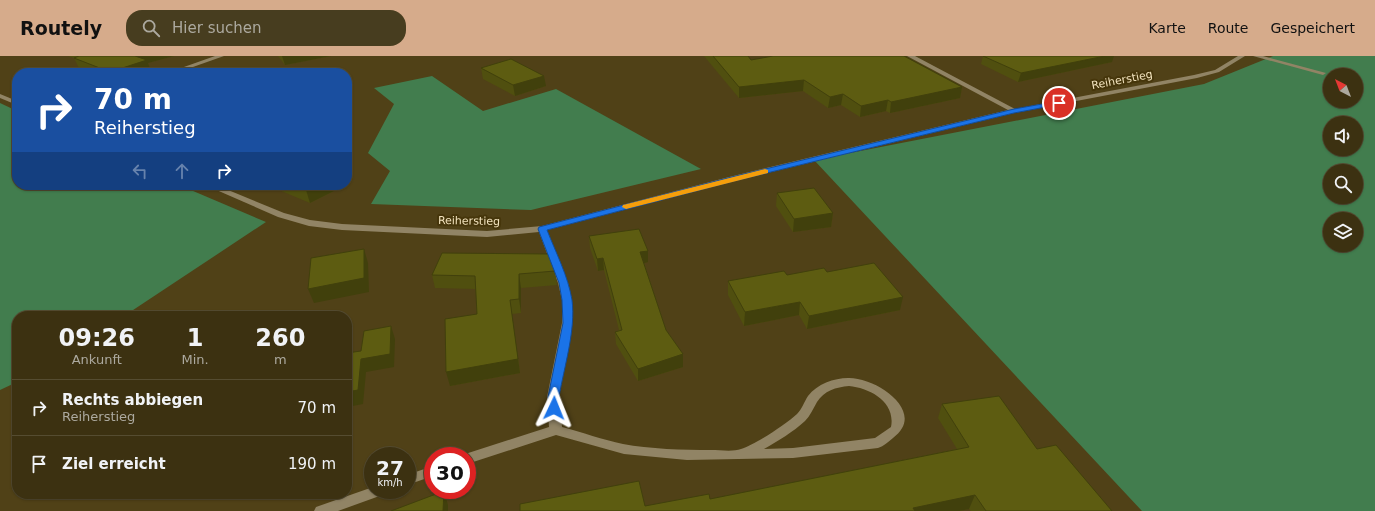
<!DOCTYPE html>
<html lang="de">
<head>
<meta charset="utf-8">
<style>
	body { margin:0; font-family:"DejaVu Sans",sans-serif; background:#473d1f; color:#f1f3f6; height:100vh; display:flex; flex-direction:column; font-size:15px; white-space:nowrap }
	* { box-sizing:border-box; margin:0 }
	p { font-size:13px; color:#aca99f }
	.icon { flex:none; width:22px; height:22px; fill:none; stroke:currentColor; stroke-width:2; stroke-linecap:round; stroke-linejoin:round }
	.map { position:relative; flex:1; overflow:hidden }
	.drawer { position:absolute; left:12px; top:255px; width:340px; height:188px; display:flex; flex-direction:column; background:#3c3111; border-radius:16px; box-shadow:0 1px 3px #0004,0 0 0 1px #554c31 }
	.drawer>* { flex:none }
	.top-card { position:absolute; left:12px; top:12px; width:340px; height:122px; border-radius:16px; box-shadow:0 1px 3px #0004,0 0 0 1px #554c31; background:#1a4fa0; color:#fff; overflow:hidden }
	.needle { width:26px; rotate:318deg }
	.controls { position:absolute; left:1323px; top:12px; display:grid; gap:8px }
	.controls a { display:grid; place-items:center; width:40px; height:40px; border-radius:50%; background:#3c3111; box-shadow:0 1px 3px #0004,0 0 0 1px #554c31; font-size:20px }
	.speed { position:absolute; left:364px; top:391px; display:flex; gap:8px; font-size:20px; font-weight:700; text-align:center }
	.speed>* { display:grid; place-content:center; width:52px; height:52px; border-radius:50%; background:#3c3111; box-shadow:0 1px 3px #0004,0 0 0 1px #554c31; line-height:1 }
	.speed small { font-size:10px; font-weight:400 }
	.speed .limit { border:6px solid #d22; background:#fff; color:#111 }
	.pin { position:absolute; display:grid; place-items:center; width:34px; height:34px; color:#fff; margin:-17px; border:2px solid #fff; border-radius:50%; box-shadow:0 1px 4px #0007 }
	.me { position:absolute; width:44px; margin:-22px; rotate:2deg; stroke-linejoin:round; filter:drop-shadow(0 0 3px #0008) }
	.turn { display:flex; align-items:center; gap:14px; height:84px; padding:0 16px; font-size:18px }
	.turn .icon { width:52px; height:52px; stroke-width:2.5 }
	.turn b { display:block; font-size:28px; line-height:34px }
	.lanes { display:flex; align-items:center; height:38px; padding:0 16px; background:#0003; justify-content:center; gap:20px; direction:ltr }
	.lanes .off { opacity:.35 }
	.eta { display:flex; justify-content:space-evenly; align-items:center; height:68px; text-align:center }
	.eta b { font-size:24px; font-weight:800; line-height:28px }
	ul { padding:0; list-style:none }
	li { display:flex; align-items:center; gap:12px; height:56px; padding:0 16px; border-top:1px solid #554c31 }
	li div { flex:1 }
	li b { display:block; font-size:15px }
	li em { font-style:normal }
	header { display:flex; align-items:center; gap:24px; box-sizing:border-box; height:56px; padding:0 20px; background:#d6ab8b; color:#111 }
	header strong { font-size:19px }
	nav { display:flex; gap:22px; margin-inline-start:auto; font-size:14px }
	.search { width:280px; height:36px; background:#473d1f; display:flex; align-items:center; gap:10px; box-sizing:border-box; padding:0 14px; border-radius:16px; color:#aca99f; font-size:15px }
	.map>svg:first-child { display:block }
</style>
</head>
<body>
<header>
<strong>Routely</strong>
<div class="search"><svg class="icon" aria-label="search" viewBox="0 0 24 24"><circle cx="10" cy="10" r="6"/><path d="M15 15l6 6"/></svg>Hier suchen</div>
<nav><a>Karte</a><a>Route</a><a>Gespeichert</a></nav>
</header>
<div class="map">
<svg width="1375" height="455" viewBox="0 0 1375 455">
	<rect width="100%" height="100%" fill="#504117"/>
	<g fill="#427d4e" fill-rule="evenodd">
		<path d="M1273 0H1375V455H1142L814 104 1204 28ZM1330 19H1356V45H1330ZM1330 67H1356V93H1330ZM1330 115H1356V141H1330ZM1330 163H1356V189H1330Z"/>
		<polygon points="432,20 483,55 556,33 701,113 531,154 371,148 390,115 368,97 394,48 374,32"/>
		<polygon points="0,47 17,55 17,129 179,129 266,166 124,260 17,260 17,326 0,334"/>
	</g>
	<g fill="none" stroke-linecap="round" stroke-linejoin="round">
		<g fill="#918465" fill-rule="evenodd">
			<polygon points="215,0 224,0 176,17 167,17"/>
			<path d="M907 0H915L1015 53 1194 19 1215 14 1238 0H1245L1219 16 1197 22 1014 57 734 125 547 174 568 227 572 244V267L559 341 562 371C582 376 603 384 623 388 649 393 684 394 711 394 720 394 733 396 741 393 755 389 786 368 797 358 802 353 804 346 808 340 817 328 834 322 848 322 876 321 928 356 893 382 888 386 884 390 878 392L793 402 687 404 624 398 556 379 467 408V400L462 399 549 371 547 341 562 267V244L558 227 539 176 487 181 342 174 309 170 278 161 205 129H216L284 157 310 164 342 168 487 175 542 170 729 121 1008 54ZM849 330C870 332 896 346 891 371L875 382 793 392 764 393C778 385 793 376 805 365 810 360 813 353 817 346 824 335 836 331 849 330Z"/>
			<polygon points="1253,0 1263,0 1326,17 1323,19"/>
			<polygon points="0,38 17,45 17,49 0,42"/>
			<polygon points="433,410 433,420 407,429 407,419"/>
			<polygon points="373,431 373,434 387,434 385,438 338,455 314,455 316,451"/>
		</g>
	</g>
	<g fill="#504f0f">
		<polygon points="68,0 174,0 148,7 151,15 145,17 92,17 79,12 74,2"/>
		<polygon points="278,0 331,0 285,9"/>
		<polygon points="704,0 748,0 751,4 962,31 960,42 890,57 886,55 860,61 841,49 828,52 803,35 739,42"/>
		<polygon points="983,0 1112,6 1018,26 981,8"/>
		<polygon points="481,12 546,30 515,40 483,23"/>
		<polygon points="267,129 346,129 310,147"/>
		<polygon points="777,137 833,157 831,171 793,176 776,150"/>
		<polygon points="589,180 648,206 644,207 666,274 683,298 683,311 638,325 616,288 615,276 619,274 604,214 598,215 590,192"/>
		<polygon points="555,215 557,229 521,232 521,257 512,258 520,317 450,330 477,258 476,233 435,232 432,219"/>
		<polygon points="827,216 900,254 807,273 799,259 744,270 728,239 728,225 787,219"/>
		<polygon points="942,348 1037,393 1112,455 971,455 969,453 959,455 520,455 645,450 710,443 957,393 938,362"/>
	</g>
	<g fill="#41400c">
		<polygon points="134,0 174,0 148,7 151,15 145,17 110,17 110,16"/>
		<polygon points="282,0 331,0 285,9"/>
		<polygon points="1105,0 1114,0 1112,6 1018,26 1021,17"/>
		<polygon points="544,20 546,30 515,40 513,29"/>
		<polygon points="804,24 803,35 739,42 739,31"/>
		<polygon points="962,31 960,42 890,57 891,46"/>
		<polygon points="843,38 841,49 828,52 830,41"/>
		<polygon points="888,44 886,55 860,61 861,50"/>
		<polygon points="317,129 346,129 310,147 306,134"/>
		<polygon points="833,157 831,171 793,176 794,163"/>
		<polygon points="364,193 368,207 369,236 314,247 308,233"/>
		<polygon points="648,195 648,206 641,208 640,196"/>
		<polygon points="603,202 604,214 598,215 597,203"/>
		<polygon points="519,218 521,232 521,257 519,243"/>
		<polygon points="903,241 900,254 807,273 809,260"/>
		<polygon points="510,244 512,258 520,317 450,330 446,316"/>
		<polygon points="800,246 799,259 744,270 745,256"/>
		<polygon points="391,270 395,283 394,311 366,316 363,348 347,351 347,336 361,303"/>
		<polygon points="683,298 683,311 638,325 638,313"/>
		<polygon points="444,435 448,449 448,455 443,455"/>
		<polygon points="975,439 969,453 959,455 912,455 913,452"/>
	</g>
	<g fill="#5d5c11" stroke="#41400c">
		<polygon points="79,0 135,0 147,4 110,16 74,2"/>
		<polygon points="713,0 748,0 751,4 773,0 904,0 962,31 891,46 888,44 861,50 843,38 830,41 804,24 739,31"/>
		<polygon points="983,0 1105,0 1021,17"/>
		<polygon points="511,3 544,20 513,29 481,12"/>
		<polygon points="293,129 317,129 306,134"/>
		<polygon points="814,132 833,157 794,163 777,137"/>
		<polygon points="639,173 648,195 640,196 666,274 683,298 638,313 615,276 622,274 603,202 597,203 589,180"/>
		<polygon points="364,193 364,222 308,233 311,202"/>
		<polygon points="442,197 549,198 555,215 519,218 519,243 510,244 518,303 446,316 445,263 477,258 475,220 432,219"/>
		<polygon points="874,207 903,241 809,260 800,246 745,256 728,225 784,215 787,219 824,212 827,216"/>
		<polygon points="391,270 390,298 361,303 358,334 347,336 347,297 361,295 364,275"/>
		<polygon points="999,340 1037,393 1056,389 1112,455 986,455 975,439 913,452 915,455 520,455 520,448 639,425 645,450 709,438 710,443 969,391 942,348"/>
		<polygon points="444,435 443,455 391,455"/>
	</g>
	<path fill="#1a73e8" stroke="#114b97" d="M1059 45 1062 47V48L1014 57 734 125 547 174C556 197 568 220 572 244 576 274 564 311 559 341L560 352 558 355H550L548 341 563 267 562 244 559 227 538 173 539 171 732 121 1014 53Z"/>
	<polygon fill="#f59e0b" points="765,113 768,114 768,117 626,153 622,151 623,149"/>
	<g text-anchor="middle" dominant-baseline="central" stroke-width="4" stroke-linejoin="round" paint-order="stroke">
		<g font-size="11" fill="#f2e3be" stroke="#46360b">
			<text transform="translate(1122 24) rotate(-11)">Reiherstieg</text>
			<text transform="translate(469 165) rotate(1)">Reiherstieg</text>
		</g>
	</g>
</svg>
<div class="controls">
<a><svg class="needle" viewBox="-14 -14 28 28"><path d="M0-13l5 13h-10z" fill="#e53935"/><path d="M0 13l5-13h-10z" fill="#aca99f"/></svg></a>
<a><svg class="icon" aria-label="sound" viewBox="0 0 24 24"><path d="M4 9h4l5-4v14l-5-4H4zM17 9q2 3 0 6"/></svg></a>
<a><svg class="icon" aria-label="search" viewBox="0 0 24 24"><circle cx="10" cy="10" r="6"/><path d="M15 15l6 6"/></svg></a>
<a><svg class="icon" aria-label="layers" viewBox="0 0 24 24"><path d="M12 4l9 5-9 5-9-5zM3 14l9 5 9-5"/></svg></a>
</div>
<div class="speed"><div>27<small>km/h</small></div><div class="limit">30</div></div>
<div class="pin" style="left:1059px;top:47px;background:#d93025"><svg class="icon" aria-label="arrive" viewBox="0 0 24 24"><path d="M6 21V4h12l-3 4 3 4H6"/></svg></div>
<svg class="me" style="left:554px;top:352px" viewBox="-20 -20 40 40"><path d="M0-17L14 15 0 8-14 15z" fill="#1a73e8" stroke="#fff" stroke-width="4"/></svg>
<div class="top-card">
<div class="turn"><svg class="icon" aria-label="right" viewBox="0 0 24 24"><path d="M7 20v-9h11M14 6l5 5-5 5"/></svg><div><b>70 m</b>Reiherstieg</div></div>
<div class="lanes"><svg class="icon off" aria-label="left" viewBox="0 0 24 24"><path d="M17 20v-9H6M10 6l-5 5 5 5"/></svg><svg class="icon off" aria-label="ahead" viewBox="0 0 24 24"><path d="M12 20V5M6 11l6-6 6 6"/></svg><svg class="icon" aria-label="right" viewBox="0 0 24 24"><path d="M7 20v-9h11M14 6l5 5-5 5"/></svg></div>
</div>
<section class="drawer">
<div class="eta">
<div><b>09:26</b><p>Ankunft</p></div>
<div><b>1</b><p>Min.</p></div>
<div><b>260</b><p>m</p></div>
</div>
<ul>
<li><svg class="icon" aria-label="right" viewBox="0 0 24 24"><path d="M7 20v-9h11M14 6l5 5-5 5"/></svg><div><b>Rechts abbiegen</b><p>Reiherstieg</p></div><em>70 m</em></li>
<li><svg class="icon" aria-label="arrive" viewBox="0 0 24 24"><path d="M6 21V4h12l-3 4 3 4H6"/></svg><div><b>Ziel erreicht</b></div><em>190 m</em></li>
</ul>
</section>
</div>
</body>
</html>
